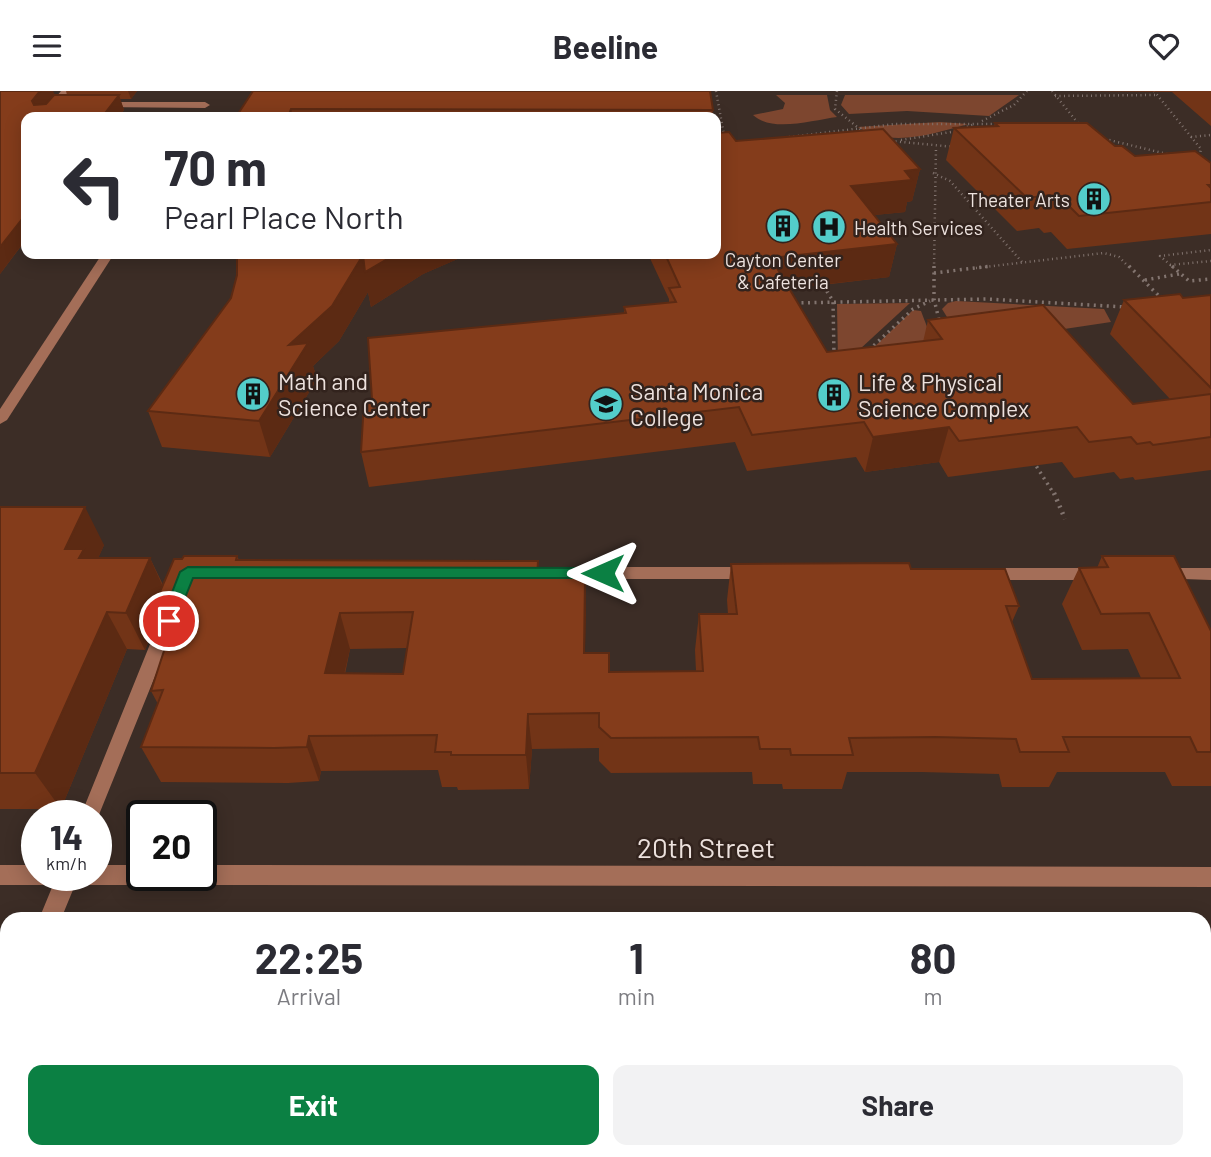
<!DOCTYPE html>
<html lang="en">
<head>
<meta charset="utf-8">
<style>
	body { margin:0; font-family:Barlow,sans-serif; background:#f2f2f3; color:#2b2b33; height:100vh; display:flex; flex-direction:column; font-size:26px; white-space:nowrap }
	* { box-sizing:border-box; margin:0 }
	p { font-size:23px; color:#7c7c81 }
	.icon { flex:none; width:38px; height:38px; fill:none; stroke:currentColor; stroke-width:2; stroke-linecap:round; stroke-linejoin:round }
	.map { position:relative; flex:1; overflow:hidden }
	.panel { position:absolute; left:0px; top:821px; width:1211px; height:247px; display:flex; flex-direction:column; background:#fff; border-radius:21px 21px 0 0; box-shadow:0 4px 18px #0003 }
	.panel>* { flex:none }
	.top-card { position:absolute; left:21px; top:21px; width:700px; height:147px; border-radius:14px; box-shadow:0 4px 18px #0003; background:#fff; color:#2b2b33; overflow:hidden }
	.speed { position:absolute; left:21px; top:709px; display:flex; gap:14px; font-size:35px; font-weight:700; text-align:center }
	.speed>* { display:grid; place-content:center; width:91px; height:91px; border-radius:50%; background:#fff; box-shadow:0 4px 18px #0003; line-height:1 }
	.speed small { font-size:18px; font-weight:400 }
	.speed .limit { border:4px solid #111; border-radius:10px; background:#fff; color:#111 }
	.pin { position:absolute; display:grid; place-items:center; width:60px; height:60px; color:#fff; margin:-30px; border:4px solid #fff; border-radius:50%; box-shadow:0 2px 7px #0007 }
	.me { position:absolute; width:77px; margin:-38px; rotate:270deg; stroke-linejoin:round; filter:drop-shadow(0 0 5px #0008) }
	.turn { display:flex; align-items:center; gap:24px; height:147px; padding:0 28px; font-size:32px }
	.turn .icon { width:91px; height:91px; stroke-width:2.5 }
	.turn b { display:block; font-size:49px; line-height:60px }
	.eta { display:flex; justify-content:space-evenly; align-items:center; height:119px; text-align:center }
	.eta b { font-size:42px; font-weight:700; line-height:49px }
	.action { display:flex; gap:14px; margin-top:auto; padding:14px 28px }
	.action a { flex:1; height:80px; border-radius:14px; background:#0b8043; color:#fff; font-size:28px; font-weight:700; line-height:80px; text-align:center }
	.action a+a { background:#f2f2f3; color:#2b2b33 }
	header { display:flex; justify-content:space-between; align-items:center; height:91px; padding:0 28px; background:#fff; font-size:32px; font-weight:700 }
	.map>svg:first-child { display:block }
</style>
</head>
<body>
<header><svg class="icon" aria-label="menu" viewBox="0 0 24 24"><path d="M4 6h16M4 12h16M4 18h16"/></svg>Beeline<svg class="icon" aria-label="heart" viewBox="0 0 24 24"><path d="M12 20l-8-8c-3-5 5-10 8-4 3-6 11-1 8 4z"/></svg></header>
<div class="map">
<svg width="1211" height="1066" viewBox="0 0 1211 1066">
	<rect width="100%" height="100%" fill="#3c2d26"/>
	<g fill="#7d462f">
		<path d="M776 4H827L830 19 837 26C813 29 772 42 753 24L783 18 785 12Z"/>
		<polygon points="845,4 1019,4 989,25 907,20 849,23 841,14"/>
		<path d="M940 31 968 33C933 43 891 57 858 36Z"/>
		<polygon points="956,210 1104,218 1111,231 964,253 942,218 948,212"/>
		<polygon points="910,212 847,270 838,271 837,213"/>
		<polygon points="913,219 921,220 935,257 870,260"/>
	</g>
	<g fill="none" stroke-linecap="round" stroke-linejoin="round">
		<g stroke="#82746f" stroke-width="2.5" stroke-dasharray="1 3.5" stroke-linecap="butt">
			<polyline points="716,0 724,44"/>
			<polyline points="837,0 835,18 866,43"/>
			<polyline points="1052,0 1081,36"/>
			<polyline points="1154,0 1201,58 1199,67"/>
			<polyline points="1055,5 1157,4"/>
			<polyline points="982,30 1014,14 1027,0"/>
			<polyline points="789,46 895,33 1003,33"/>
			<polyline points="1191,46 1211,44"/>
			<polyline points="1105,48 1171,64"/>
			<polyline points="901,49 957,40 974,33"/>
			<polyline points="891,50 955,56"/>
			<polyline points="933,82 950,90 1022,171"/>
			<polyline points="1170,174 1211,170"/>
			<polyline points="934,177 936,56"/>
			<polyline points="976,177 1104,162 1119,166 1130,177"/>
			<polyline points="1174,177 1160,165 1211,159"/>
		</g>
		<g stroke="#82746f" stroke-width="3.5" stroke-dasharray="2 4.5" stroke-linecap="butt">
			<polyline points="934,175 934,208 940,233"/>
			<polyline points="1129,175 1162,208"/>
			<polyline points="1172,175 1189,190 1211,188"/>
			<polyline points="934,182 991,175"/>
			<polyline points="820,189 833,210 834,264"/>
			<polyline points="1145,189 1179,183"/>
			<polyline points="795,212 986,208 1125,216"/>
			<polyline points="869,259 913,218 930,210"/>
			<polyline points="1033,370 1054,403"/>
		</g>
		<polyline stroke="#82746f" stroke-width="4.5" stroke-dasharray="2 5" stroke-linecap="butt" points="1054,402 1065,428"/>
		<g fill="#a46e58" fill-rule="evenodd">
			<polygon points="61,0 71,0 50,26 40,26"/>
			<polygon points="101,11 205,11 210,14 205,17 98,16 96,14"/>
			<polygon points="102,163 114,163 7,329 0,333 0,318"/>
			<polygon points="518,476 752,476 760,482 752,488 518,488 510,482"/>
			<polygon points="983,477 1099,477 1107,483 1099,489 983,489 975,483"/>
			<polygon points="1162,477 1211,477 1211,489 1156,487 1154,483 1156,479"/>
			<polygon points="170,520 179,526 96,731 96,724 81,724 161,526"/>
			<polygon points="0,774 37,774 37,784 96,784 96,774 142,774 142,784 153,784 150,791 142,794 75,794 61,828 39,828 53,794 0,794"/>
			<polygon points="201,774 1211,776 1211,796 201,794 193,791 190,784 201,784"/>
		</g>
	</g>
	<g fill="#723417" fill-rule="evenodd">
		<polygon points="0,0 67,4 66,0 137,0 131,8 120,8 124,19 0,183"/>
		<polygon points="253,0 713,19 712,26 236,26"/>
		<polygon points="1068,0 1211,0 1211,35 1172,1"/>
		<polygon points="995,32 1115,55 1135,65 1211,72 1211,143 1067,158 1051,141 1044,142 1039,137 1017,140 946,69 954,37 994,35"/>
		<polygon points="717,42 736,50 920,78 912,110 907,111 905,121 874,124 897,153 889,186 789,198 827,261 923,251 928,229 1133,313 1170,308 1110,243 1124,209 1183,207 1211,204 1211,379 1135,389 1133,386 1120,388 1114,381 1074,387 1062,371 948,386 939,371 865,381 856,366 747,380 735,351 369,396 361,361 624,222 624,216 669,212 669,208 648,163 716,163"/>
		<polygon points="232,163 469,163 423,183 371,216 368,201 339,250 313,275 317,288 270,366 162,356 148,320 231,207 237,184 237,169 235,165"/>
		<path d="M0 416 104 454 98 467H150L163 494 237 465 239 469 539 487H585V562L609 581 696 580 695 559 699 523H728L727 509 731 473 911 478 1019 515 1012 531 1032 588 1141 587 1128 558 1082 559 1062 513 1079 477H1097L1102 465 1211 540V695H1172L1165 681H1057L1049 696H1002L999 683 921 681H847L842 698H783L782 693H753L752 681 611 682 599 670V657L532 658 529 698 458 699 457 696H442L438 679 321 680 319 690 288 692 161 691 141 656 158 613 151 600 165 556 155 535 145 559 127 558 61 718H0ZM407 557 403 583H345L350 558Z"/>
	</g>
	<g fill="#5c2a13">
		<polygon points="40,0 53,0 55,4 38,24 32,10"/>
		<polygon points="128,0 137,0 131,8"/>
		<polygon points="119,4 124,19 118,26 102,26"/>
		<polygon points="291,18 293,26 288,26"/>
		<polygon points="920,78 912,110 907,111 905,121 845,127 851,95 905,80"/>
		<polygon points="26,123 26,148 0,183 0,156"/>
		<polygon points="897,153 889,186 767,200 771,167"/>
		<polygon points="396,163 469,163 423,183 371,216 368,201 339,250 313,275 317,288 270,366 259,330 289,254 363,164"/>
		<polygon points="949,336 939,371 865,381 873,346"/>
		<polygon points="85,416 104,454 94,477 65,458"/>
		<polygon points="150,467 167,505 150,524 155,535 145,559 126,522"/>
		<polygon points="585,487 586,524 584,598 584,562"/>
		<polygon points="107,521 127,558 61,718 35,682"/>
		<polygon points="340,522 350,558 336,618 325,582"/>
		<polygon points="528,623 532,658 529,698 526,664"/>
		<polygon points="309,645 321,680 319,690 307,656"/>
	</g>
	<g fill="#843c1b" stroke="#5c2a13" stroke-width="2" fill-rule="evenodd">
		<polygon points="0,0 40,0 32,10 34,14 46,13 54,4 119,4 102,26 26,26 26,123 0,156"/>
		<polygon points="253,0 710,0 713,19 291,18 288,26 236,26"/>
		<polygon points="995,32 1087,32 1115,55 1122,55 1135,65 1195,60 1211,72 1211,94 1208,94 1211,97 1211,111 1079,125 1062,108 1055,109 1050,104 1027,107 954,37 998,35"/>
		<polygon points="716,35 717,42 729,41 736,50 883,38 920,78 905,80 912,89 851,95 897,153 771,167 827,261 942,248 928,229 1043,214 1133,313 1211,303 1211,346 1153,354 1150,351 1137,353 1131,346 1089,351 1077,336 959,350 949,336 873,346 864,331 752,344 739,316 361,361 364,311 372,308 368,247 626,222 624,216 676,211 669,197 680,196 665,163 716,163"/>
		<polygon points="237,163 396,163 365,181 363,164 332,215 289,254 308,252 259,330 148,320 231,207 237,184"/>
		<polygon points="1180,203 1183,207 1211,204 1211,297 1124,209"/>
		<polygon points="0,416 85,416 65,458 84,458 79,467 150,467 126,522 107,521 35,682 0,682"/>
		<path d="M184 465H237L236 469 538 470 537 487H585L584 562H609V581L703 580 699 523H737L731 473 909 472 911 478H1005L1019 515H1006L1032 588 1180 587 1149 522 1101 523 1079 477 1108 476 1102 465H1174L1211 540V661H1197L1190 646H1063L1069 661H1020L1016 648 935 646 849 647 853 664H791L790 658H760L758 646 611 647 599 636V622L528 623 526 664H451V661H435L437 644 309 645 307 656 274 657 141 656 163 599 151 600 175 526 150 524 174 468H182ZM413 521 403 583 325 582 340 522Z"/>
		<polygon points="1204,846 1211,846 1211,1066 0,1066 0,953 7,935 7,1060 1204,1060 1204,928 1205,928 1204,925 1204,902 1206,902 1204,897"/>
	</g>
	<polygon fill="#0b8043" stroke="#07532c" stroke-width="2" points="188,476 603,477 610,482 603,487 193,487 174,534 163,534 161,530 180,481"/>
	<defs>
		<g id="building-disc" transform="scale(1.75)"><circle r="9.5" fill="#53cdca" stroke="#32231d"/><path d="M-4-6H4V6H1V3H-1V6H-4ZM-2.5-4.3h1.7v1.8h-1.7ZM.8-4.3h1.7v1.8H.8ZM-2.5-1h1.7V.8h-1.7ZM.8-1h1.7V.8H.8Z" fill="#111"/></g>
		<g id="hospital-disc" transform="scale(1.75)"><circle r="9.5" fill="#53cdca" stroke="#32231d"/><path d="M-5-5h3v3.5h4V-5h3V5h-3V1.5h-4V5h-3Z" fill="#111"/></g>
		<g id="university-disc" transform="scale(1.75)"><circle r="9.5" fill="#53cdca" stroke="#32231d"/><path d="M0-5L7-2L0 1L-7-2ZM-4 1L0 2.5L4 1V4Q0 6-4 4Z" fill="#111"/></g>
	</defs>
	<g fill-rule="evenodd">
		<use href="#building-disc" x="1094" y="108"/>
		<use href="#building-disc" x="783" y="135"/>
		<use href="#hospital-disc" x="829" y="136"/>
		<use href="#building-disc" x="253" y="303"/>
		<use href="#building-disc" x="834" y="304"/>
		<use href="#university-disc" x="606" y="313"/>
	</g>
	<g text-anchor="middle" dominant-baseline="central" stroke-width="5" stroke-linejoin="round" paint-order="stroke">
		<g font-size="19" fill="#ede2de" stroke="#32231d" text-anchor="end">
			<text x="1070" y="108">Theater Arts</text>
			<text x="854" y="136" text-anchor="start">Health Services</text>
			<text x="783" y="168" text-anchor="middle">Cayton Center<tspan x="783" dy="22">&amp; Cafeteria</tspan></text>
		</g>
		<g font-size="23" fill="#ede2de" stroke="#32231d" text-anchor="start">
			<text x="278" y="290">Math and<tspan x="278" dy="26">Science Center</tspan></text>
			<text x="858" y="291">Life &amp; Physical<tspan x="858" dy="26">Science Complex</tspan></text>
			<text x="630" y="300">Santa Monica<tspan x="630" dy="26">College</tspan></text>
		</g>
		<g font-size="28" fill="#ede2de" stroke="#32231d">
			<text x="706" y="756">20th Street</text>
		</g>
	</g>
</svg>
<div class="speed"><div>14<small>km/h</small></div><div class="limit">20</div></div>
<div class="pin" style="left:169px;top:530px;background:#d93025"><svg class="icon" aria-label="arrive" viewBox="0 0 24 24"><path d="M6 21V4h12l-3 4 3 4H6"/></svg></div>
<svg class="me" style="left:603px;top:482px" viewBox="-20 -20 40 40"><path d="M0-17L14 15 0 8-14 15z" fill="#0b8043" stroke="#fff" stroke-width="4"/></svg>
<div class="top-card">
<div class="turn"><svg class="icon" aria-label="left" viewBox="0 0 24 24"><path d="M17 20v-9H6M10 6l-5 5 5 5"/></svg><div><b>70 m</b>Pearl Place North</div></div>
</div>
<section class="panel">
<div class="eta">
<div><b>22:25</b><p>Arrival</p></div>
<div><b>1</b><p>min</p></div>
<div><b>80</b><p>m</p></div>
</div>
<div class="action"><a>Exit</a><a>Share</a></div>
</section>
</div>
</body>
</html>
